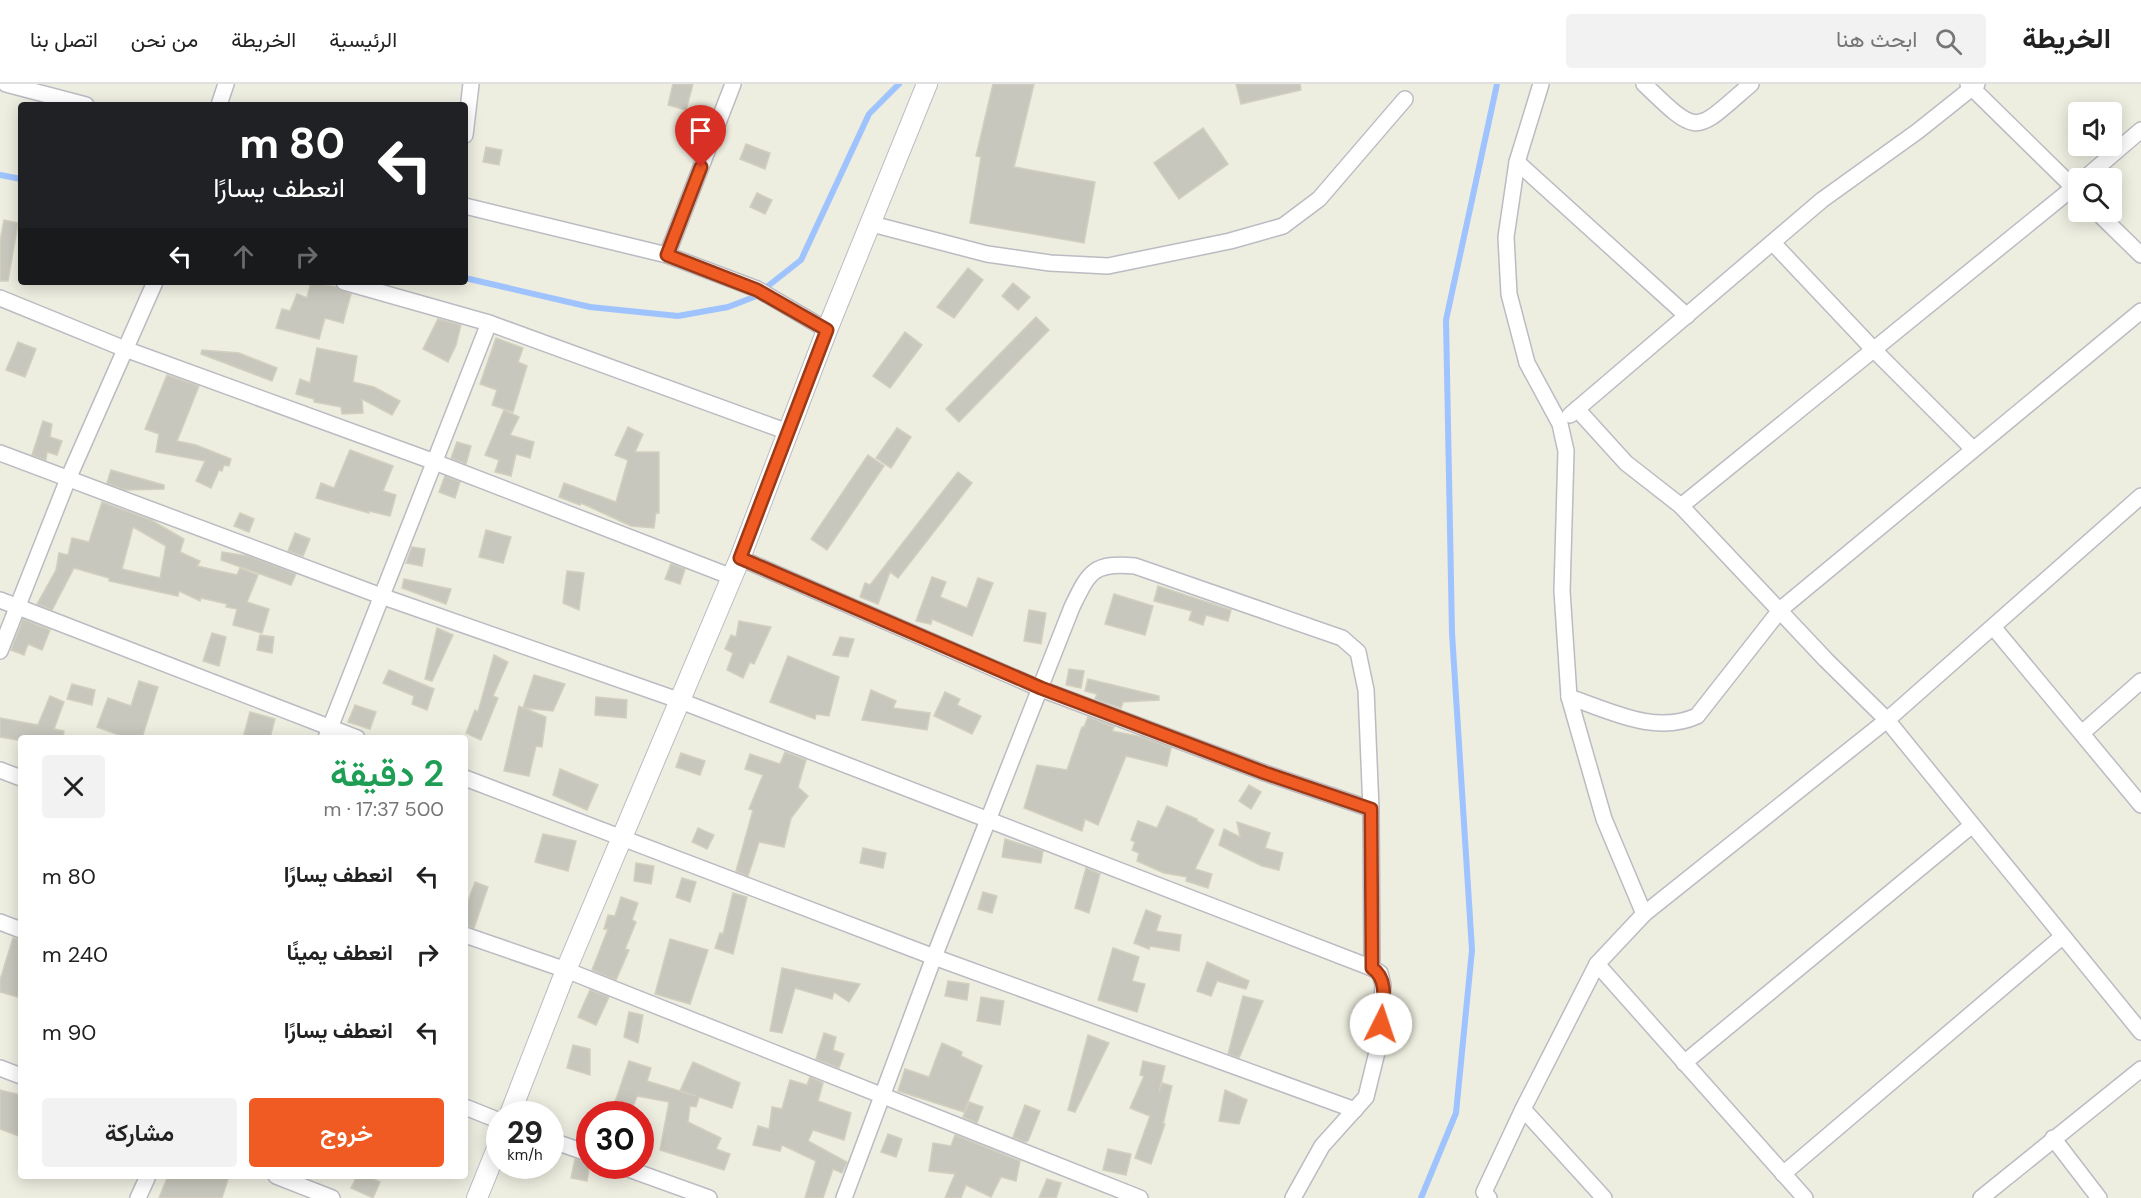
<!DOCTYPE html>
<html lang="ar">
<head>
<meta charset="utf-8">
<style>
	body { margin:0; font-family:"DM Sans",Vazirmatn,sans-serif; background:#f2f2f2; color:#222; direction:rtl; height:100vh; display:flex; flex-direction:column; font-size:22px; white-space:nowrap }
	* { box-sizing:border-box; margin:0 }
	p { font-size:20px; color:#767676 }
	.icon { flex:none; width:33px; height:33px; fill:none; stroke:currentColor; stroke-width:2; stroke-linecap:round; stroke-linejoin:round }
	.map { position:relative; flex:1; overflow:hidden; direction:ltr }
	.details { position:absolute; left:18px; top:651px; width:450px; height:444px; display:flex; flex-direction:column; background:#fff; border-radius:6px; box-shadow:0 3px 15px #0003; direction:rtl }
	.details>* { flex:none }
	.guide { position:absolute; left:18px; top:18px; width:450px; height:183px; border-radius:6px; box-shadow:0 3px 15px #0003; direction:rtl; background:#202124; color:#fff; overflow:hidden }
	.fabs { position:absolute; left:2068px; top:18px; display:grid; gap:12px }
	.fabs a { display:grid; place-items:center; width:54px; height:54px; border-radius:6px; background:#fff; box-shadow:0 3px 15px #0003; font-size:30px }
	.speed { position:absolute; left:486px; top:1017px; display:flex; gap:12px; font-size:30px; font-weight:700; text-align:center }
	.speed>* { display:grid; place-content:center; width:78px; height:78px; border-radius:50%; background:#fff; box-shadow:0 3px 15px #0003; line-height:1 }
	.speed small { font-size:15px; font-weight:400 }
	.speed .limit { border:9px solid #d22; background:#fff; color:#111 }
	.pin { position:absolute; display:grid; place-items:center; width:51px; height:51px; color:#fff; margin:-62px -26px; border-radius:50% 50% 50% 0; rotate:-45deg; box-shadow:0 0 6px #0007 }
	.pin .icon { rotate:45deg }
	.me { position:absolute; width:66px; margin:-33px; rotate:4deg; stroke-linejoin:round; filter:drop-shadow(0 0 4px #0008) }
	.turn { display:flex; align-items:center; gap:21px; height:126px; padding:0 24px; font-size:27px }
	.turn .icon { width:78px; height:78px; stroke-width:2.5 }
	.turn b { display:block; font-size:42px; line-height:51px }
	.lanes { display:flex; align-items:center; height:57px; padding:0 24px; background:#0003; justify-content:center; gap:30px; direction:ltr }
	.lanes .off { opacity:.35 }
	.round { display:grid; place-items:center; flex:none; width:63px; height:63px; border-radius:6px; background:#f2f2f2 }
	.overview { display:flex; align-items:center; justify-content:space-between; height:102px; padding:0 24px }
	h1 { font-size:36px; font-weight:600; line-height:45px; color:#1e9e55 }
	.primary-button { display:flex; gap:12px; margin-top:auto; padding:12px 24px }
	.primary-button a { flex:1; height:69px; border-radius:6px; background:#f05a23; color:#fff; font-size:24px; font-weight:600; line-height:69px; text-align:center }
	.primary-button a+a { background:#f2f2f2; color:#222 }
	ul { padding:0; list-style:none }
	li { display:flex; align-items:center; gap:18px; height:78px; padding:0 24px }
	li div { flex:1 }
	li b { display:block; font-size:22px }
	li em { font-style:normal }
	header { display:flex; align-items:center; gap:36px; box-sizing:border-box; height:84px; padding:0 30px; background:#fff; border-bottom:2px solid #e0e0e0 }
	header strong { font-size:28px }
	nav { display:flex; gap:33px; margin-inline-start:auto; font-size:21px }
	.search { width:420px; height:54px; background:#f2f2f2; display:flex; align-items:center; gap:15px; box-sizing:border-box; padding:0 21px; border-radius:6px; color:#767676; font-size:22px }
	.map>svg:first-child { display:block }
</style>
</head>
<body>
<header>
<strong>الخريطة</strong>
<div class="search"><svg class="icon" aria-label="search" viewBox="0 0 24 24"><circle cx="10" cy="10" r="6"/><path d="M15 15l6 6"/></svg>ابحث هنا</div>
<nav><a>الرئيسية</a><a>الخريطة</a><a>من نحن</a><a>اتصل بنا</a></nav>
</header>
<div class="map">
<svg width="2141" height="1114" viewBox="0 0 2141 1114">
	<rect width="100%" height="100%" fill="#edede0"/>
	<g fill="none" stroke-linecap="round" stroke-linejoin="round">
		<g stroke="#9ec3ff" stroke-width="6">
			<polyline points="0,91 21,95"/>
			<polyline points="465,194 590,223 678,232 728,223 754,213 801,176 869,30 899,0"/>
			<polyline points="1421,1114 1456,1029 1472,866 1452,549 1446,236 1497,0"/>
		</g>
	</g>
	<g fill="#c8c7bd" stroke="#d2cfbe" stroke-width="1.5" fill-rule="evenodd">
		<polygon points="673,0 693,0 686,26 668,21"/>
		<polygon points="993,0 1034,0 1014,83 1095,98 1084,159 970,139 981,73 976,72"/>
		<polygon points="1236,0 1300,0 1301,6 1241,20"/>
		<polygon points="1203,44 1228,80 1179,115 1154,79"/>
		<polygon points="746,60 770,69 765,85 740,75"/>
		<polygon points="486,63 502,66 499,81 483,78"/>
		<polygon points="757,109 772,116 765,130 750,123"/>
		<polygon points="4,136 18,139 8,197 0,197 0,157"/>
		<polygon points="968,184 983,196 954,234 937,223"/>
		<polygon points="311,198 336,203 351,210 343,239 325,234 319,255 276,244 282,225 290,227 297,210 307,214"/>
		<polygon points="1013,199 1030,213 1018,226 1002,212"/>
		<polygon points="1036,233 1049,246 959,338 946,325"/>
		<polygon points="438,235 461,241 456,261 448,278 423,265"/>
		<polygon points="905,248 922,261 890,304 873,292"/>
		<polygon points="496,254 523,264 518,278 527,282 513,328 492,321 497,306 480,300"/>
		<polygon points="18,258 36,265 25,293 6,286"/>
		<polygon points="317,264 357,272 353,298 374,303 400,317 392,331 362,315 363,329 342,330 341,323 314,318 314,315 296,310 300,295 310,299"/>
		<polygon points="202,266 239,269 277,284 272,297 201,270"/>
		<polygon points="167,291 199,302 177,357 196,361 231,375 229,382 224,381 222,387 219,386 211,404 196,397 205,377 156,368 159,350 145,345"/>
		<polygon points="504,326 519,333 510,351 534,358 530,374 516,370 511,392 495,388 499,376 485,371"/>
		<polygon points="43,337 52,340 50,353 62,357 57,371 47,368 46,376 32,371"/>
		<polygon points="628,343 643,350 635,368 659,368 659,429 656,428 654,444 631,442 581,419 580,421 559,413 564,399 616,418 628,376 615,371"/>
		<polygon points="897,344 911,353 891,384 876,374"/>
		<polygon points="457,358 471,362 466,380 451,374"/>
		<polygon points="350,366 393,382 383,407 396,411 390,432 369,427 369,429 316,414 321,399 334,404"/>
		<polygon points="868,371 884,382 827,466 811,455"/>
		<polygon points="111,386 164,401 164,405 125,406 107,399"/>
		<polygon points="958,388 972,399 898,494 890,488 878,520 860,513 865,499 870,501"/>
		<polygon points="445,392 460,398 455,414 439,408"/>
		<path d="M102 418 151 436 184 455 180 468 200 477 197 482 237 491 240 484 258 491 247 518 269 525 262 549 233 541 237 525 226 523 227 520 201 514 200 517 179 507 178 512 109 497V494L74 484 52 526 37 520 56 486 59 469 68 471 72 454 89 458ZM133 443 166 462 160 494 122 485Z"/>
		<polygon points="240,429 254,435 249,448 234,442"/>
		<polygon points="486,446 511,453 503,479 479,473"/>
		<polygon points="295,449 310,455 303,472 288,467"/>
		<polygon points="412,463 425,465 422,482 406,479"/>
		<polygon points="222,468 248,472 296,490 291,501 221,476"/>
		<polygon points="671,480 685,485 680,500 665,495"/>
		<polygon points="567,487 584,489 579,526 563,519"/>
		<polygon points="932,493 946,498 940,513 967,524 978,494 993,499 972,552 932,535 931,540 916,537"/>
		<polygon points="404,495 451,505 446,520 402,504"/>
		<polygon points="1158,502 1231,526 1228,537 1206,531 1203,541 1189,536 1192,527 1154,517"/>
		<polygon points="1114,510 1153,522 1145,551 1105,540"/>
		<polygon points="1029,526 1046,529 1041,560 1024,557"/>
		<polygon points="23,535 50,546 42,566 28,560 24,571 11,566"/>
		<polygon points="739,537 771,543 754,580 750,578 743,594 727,586 733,569 725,565 731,551 736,553"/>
		<polygon points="437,544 453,551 432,597 425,595"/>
		<polygon points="212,549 226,553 219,582 203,577"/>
		<polygon points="260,551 274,553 272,569 257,566"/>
		<polygon points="840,553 854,555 848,573 833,571"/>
		<polygon points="494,571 508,578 493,612 498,614 481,656 466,649 475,626 478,628"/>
		<polygon points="788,572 839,593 829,632 816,630 815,635 770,618"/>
		<polygon points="1069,585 1084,587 1081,604 1066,601"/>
		<polygon points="389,586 434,605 427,626 412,620 414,612 383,599"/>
		<polygon points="534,591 565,600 553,627 524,624 546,633 542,663 536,662 529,692 504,687 519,622 523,624"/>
		<polygon points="1088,595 1159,612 1159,616 1123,618 1121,624 1095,615 1097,610 1085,607"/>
		<polygon points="139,597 158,603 142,654 127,654 97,643 108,614 131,622"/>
		<polygon points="72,600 95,606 92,621 67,615"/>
		<polygon points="871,606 896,617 893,624 930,629 927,646 862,636"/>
		<polygon points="945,608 960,615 957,621 981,632 972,650 934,632"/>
		<polygon points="50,612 64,618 54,645 64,647 63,654 18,654 18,656 0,653 0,634 38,641"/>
		<polygon points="596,613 627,616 626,634 595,631"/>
		<polygon points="355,621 376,628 370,645 348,638"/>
		<polygon points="250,628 275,635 270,654 243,654"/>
		<polygon points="1088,633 1114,643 1112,647 1142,653 1171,664 1167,682 1126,672 1098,741 1085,735 1082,747 1024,724 1037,681 1067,686 1082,643 1084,643"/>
		<polygon points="785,668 806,676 798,703 808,712 791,734 784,763 759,758 748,792 736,787 753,726 749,725 763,691 745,685 750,670 780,680"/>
		<polygon points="681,669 705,677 700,691 676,683"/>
		<polygon points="560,685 598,701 587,726 553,711"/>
		<polygon points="1249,701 1261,708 1251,725 1239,717"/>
		<polygon points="1167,722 1197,735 1197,737 1214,746 1195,785 1212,790 1208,804 1186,797 1187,793 1164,789 1137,777 1139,769 1132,766 1135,758 1131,756 1138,737 1157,744"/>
		<polygon points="1237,738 1270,749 1265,764 1283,769 1279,786 1262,782 1219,761 1224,745 1240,753"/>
		<polygon points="698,744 714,751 707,765 692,758"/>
		<polygon points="543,750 576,757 568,787 535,778"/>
		<polygon points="1005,755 1043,767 1041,779 1002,773"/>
		<polygon points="863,764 886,769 883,784 860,779"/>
		<polygon points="636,779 654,782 651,800 634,797"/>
		<polygon points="1086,784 1100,790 1089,829 1075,824"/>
		<polygon points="682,794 696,798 690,818 676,813"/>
		<polygon points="475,798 488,803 474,844 465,841 465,826"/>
		<polygon points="983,808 997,812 992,829 978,825"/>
		<polygon points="733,809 747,813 733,870 715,864 720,849 723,850"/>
		<polygon points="621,813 638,819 632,836 636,838 625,865 629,866 616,896 592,886 608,845 604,845 608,831 615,832"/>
		<polygon points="1146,826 1161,832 1156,847 1181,851 1179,867 1150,862 1149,865 1134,859"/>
		<polygon points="13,854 21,856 21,914 0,908 0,896"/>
		<polygon points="670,855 708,866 690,920 655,910"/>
		<polygon points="1113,864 1139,873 1132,897 1145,900 1137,928 1098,916"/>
		<polygon points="1207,878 1249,897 1246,905 1217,897 1211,912 1197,907"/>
		<polygon points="782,884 808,890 860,900 849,918 834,908 832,915 795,904 782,949 770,947"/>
		<polygon points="948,897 969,900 967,916 945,912"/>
		<polygon points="590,906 609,913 596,941 578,933"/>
		<polygon points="1243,912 1263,917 1239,974 1228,970"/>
		<polygon points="981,913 1004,917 1000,941 977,937"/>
		<polygon points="629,928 643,931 638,959 624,953"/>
		<polygon points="824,949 836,953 833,966 844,970 839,984 816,975"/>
		<polygon points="1088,951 1109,959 1075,1028 1068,1026"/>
		<polygon points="942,959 962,968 961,972 982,982 964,1028 898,1007 905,985 929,993"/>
		<polygon points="573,961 590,965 590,991 567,984"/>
		<polygon points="629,977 651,984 647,997 696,1012 680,1007 693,978 740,999 732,1024 699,1013 696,1023 690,1022 688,1038 721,1054 716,1065 730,1070 724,1086 660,1066 669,1018 637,1012 631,1028 614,1021"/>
		<polygon points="1143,977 1165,982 1159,1008 1162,999 1172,1002 1163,1040 1165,1040 1151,1080 1135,1074 1150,1032 1130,1024 1144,992 1140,991"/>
		<polygon points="810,993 823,999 818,1017 851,1029 844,1056 813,1046 808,1057 847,1078 842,1089 833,1085 823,1114 805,1114 816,1077 782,1061 780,1067 753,1061 758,1042 769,1045 772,1023 782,1025 790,996 807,1001"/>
		<polygon points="0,1006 21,1011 21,1053 0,1045"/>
		<polygon points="1225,1006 1247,1016 1239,1040 1219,1037"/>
		<polygon points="969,1018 983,1023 977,1039 963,1033"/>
		<polygon points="1025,1021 1040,1027 1028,1057 1025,1058 1013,1053"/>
		<polygon points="888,1050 902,1055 896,1073 881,1068"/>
		<polygon points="955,1051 1020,1077 1016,1097 1001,1093 991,1113 966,1101 961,1114 945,1114 955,1090 929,1087 933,1059 951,1062"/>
		<polygon points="1108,1065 1131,1070 1126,1091 1103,1086"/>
		<polygon points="575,1075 590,1079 587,1097 571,1094"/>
		<polygon points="168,1092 229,1092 222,1114 159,1114"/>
		<polygon points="357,1092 367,1092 380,1098 373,1114 351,1104"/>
		<polygon points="1047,1095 1061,1099 1056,1114 1039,1114"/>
	</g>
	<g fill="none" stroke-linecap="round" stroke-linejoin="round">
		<g stroke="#bbbcc3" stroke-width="18">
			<g id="minor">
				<polyline points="6,0 86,21"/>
				<polyline points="1541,0 1517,78 1506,153 1509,210 1527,279 1560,340 1566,367 1562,507 1569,613 1604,735 1644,830"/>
				<path d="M1644 0C1700 54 1694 49 1751 0"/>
				<polyline points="1968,0 2079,109"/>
				<polyline points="219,21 226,0"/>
				<polyline points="465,51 471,0"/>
				<polyline points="1517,78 1687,232"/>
				<polyline points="2085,94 2141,46"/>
				<polyline points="465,122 667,171 757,205 827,246"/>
				<polyline points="2097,128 2141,171"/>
				<polyline points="872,140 987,170 1050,179 1108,182 1230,157 1283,142 1319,115 1405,15"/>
				<polyline points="1773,159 1875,267 1973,365"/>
				<polyline points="667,171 733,0"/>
				<polyline points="344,198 489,239 788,348"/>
				<polyline points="0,214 125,265 432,377 732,493"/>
				<polyline points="1577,325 1626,379 1681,422 1826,576 1887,636 2141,948"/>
				<polyline points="1570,331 1822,116 1918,47 1977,0"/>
				<polyline points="0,369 381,512 678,616 1372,884 1380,889 1383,901 1379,960 1366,1013 1322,1062 1293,1114"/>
				<polyline points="1681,422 2079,99"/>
				<polyline points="740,474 1041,605 1265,689 1371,725"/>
				<polyline points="0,516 357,654"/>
				<polyline points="1994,544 2141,721"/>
				<polyline points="0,567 68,395 155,198"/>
				<path d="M1569 613C1611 627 1655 651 1697 632L1781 525 2141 227"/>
				<polyline points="2082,649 2141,597"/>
				<polyline points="326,654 489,239"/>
				<polyline points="0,686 21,694"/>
				<polyline points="465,694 934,873 1355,1026"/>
				<polyline points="0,838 21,846"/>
				<polyline points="465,851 566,886 1140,1114"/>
				<polyline points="1597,880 1805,1114"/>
				<polyline points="1684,979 1971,742"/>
				<polyline points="0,984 21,992"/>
				<polyline points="465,1023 500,1037"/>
				<polyline points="1523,1025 1604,1114"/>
				<polyline points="2053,1054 2099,1114"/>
				<polyline points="550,1056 590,1070"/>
				<polyline points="620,1082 709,1114"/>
				<polyline points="1783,1090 2063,852"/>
				<polyline points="276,1092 332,1114"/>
				<polyline points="138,1114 148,1092"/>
				<path d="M844 1114 934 873 1072 523C1089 488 1093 478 1135 482L1342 554 1358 568 1366 606 1371 725 1372 884"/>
				<polyline points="1489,1114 1484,1108 1523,1025 1597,880 1644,830 1887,636 2141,412"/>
				<polyline points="1981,1114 2141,985"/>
			</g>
		</g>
		<g stroke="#bbbcc3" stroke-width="22">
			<g id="tertiary">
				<polyline points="510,1030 566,886 740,474 827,246 927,0"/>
				<polyline points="477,1114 500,1057"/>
			</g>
		</g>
		<use href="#minor" stroke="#fff" stroke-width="15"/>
		<use href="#tertiary" stroke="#fff" stroke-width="20"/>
	</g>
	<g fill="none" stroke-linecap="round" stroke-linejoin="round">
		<g stroke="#9c3a17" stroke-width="15">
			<path id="route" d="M701 83 667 171 757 206 827 246 740 474 1041 604 1265 689 1371 725 1372 884C1390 896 1382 921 1381 940"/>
		</g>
		<use href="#route" stroke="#f05a23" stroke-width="10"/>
	</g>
</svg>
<div class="fabs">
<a><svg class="icon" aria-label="sound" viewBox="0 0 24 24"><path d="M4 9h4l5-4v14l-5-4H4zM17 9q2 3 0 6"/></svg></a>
<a><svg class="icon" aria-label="search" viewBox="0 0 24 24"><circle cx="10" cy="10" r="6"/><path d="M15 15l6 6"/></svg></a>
</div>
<div class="speed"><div>29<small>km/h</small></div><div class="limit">30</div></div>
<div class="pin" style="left:701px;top:83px;background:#d93025"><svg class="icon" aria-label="arrive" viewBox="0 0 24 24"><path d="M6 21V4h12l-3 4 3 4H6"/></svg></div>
<svg class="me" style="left:1381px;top:940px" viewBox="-20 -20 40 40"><circle r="19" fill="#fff"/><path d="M0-13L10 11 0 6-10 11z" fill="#f05a23"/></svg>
<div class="guide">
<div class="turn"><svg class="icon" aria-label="left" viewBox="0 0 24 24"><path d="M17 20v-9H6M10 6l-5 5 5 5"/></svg><div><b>80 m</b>انعطف يسارًا</div></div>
<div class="lanes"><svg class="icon" aria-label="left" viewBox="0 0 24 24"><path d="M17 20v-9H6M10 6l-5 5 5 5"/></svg><svg class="icon off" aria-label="ahead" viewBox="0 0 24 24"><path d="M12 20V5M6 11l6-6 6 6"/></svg><svg class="icon off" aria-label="right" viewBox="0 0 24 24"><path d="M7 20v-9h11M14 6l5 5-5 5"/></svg></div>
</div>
<section class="details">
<div class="overview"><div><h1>2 دقيقة</h1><p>500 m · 17:37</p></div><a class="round"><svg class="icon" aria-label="close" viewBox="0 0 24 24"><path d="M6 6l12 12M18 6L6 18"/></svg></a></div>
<ul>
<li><svg class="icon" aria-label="left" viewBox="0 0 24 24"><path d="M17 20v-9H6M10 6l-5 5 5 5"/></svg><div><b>انعطف يسارًا</b></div><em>80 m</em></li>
<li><svg class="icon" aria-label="right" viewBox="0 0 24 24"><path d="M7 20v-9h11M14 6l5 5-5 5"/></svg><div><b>انعطف يمينًا</b></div><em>240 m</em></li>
<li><svg class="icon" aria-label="left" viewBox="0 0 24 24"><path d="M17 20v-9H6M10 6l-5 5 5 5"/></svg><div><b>انعطف يسارًا</b></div><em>90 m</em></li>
</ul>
<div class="primary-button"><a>خروج</a><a>مشاركة</a></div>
</section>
</div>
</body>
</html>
